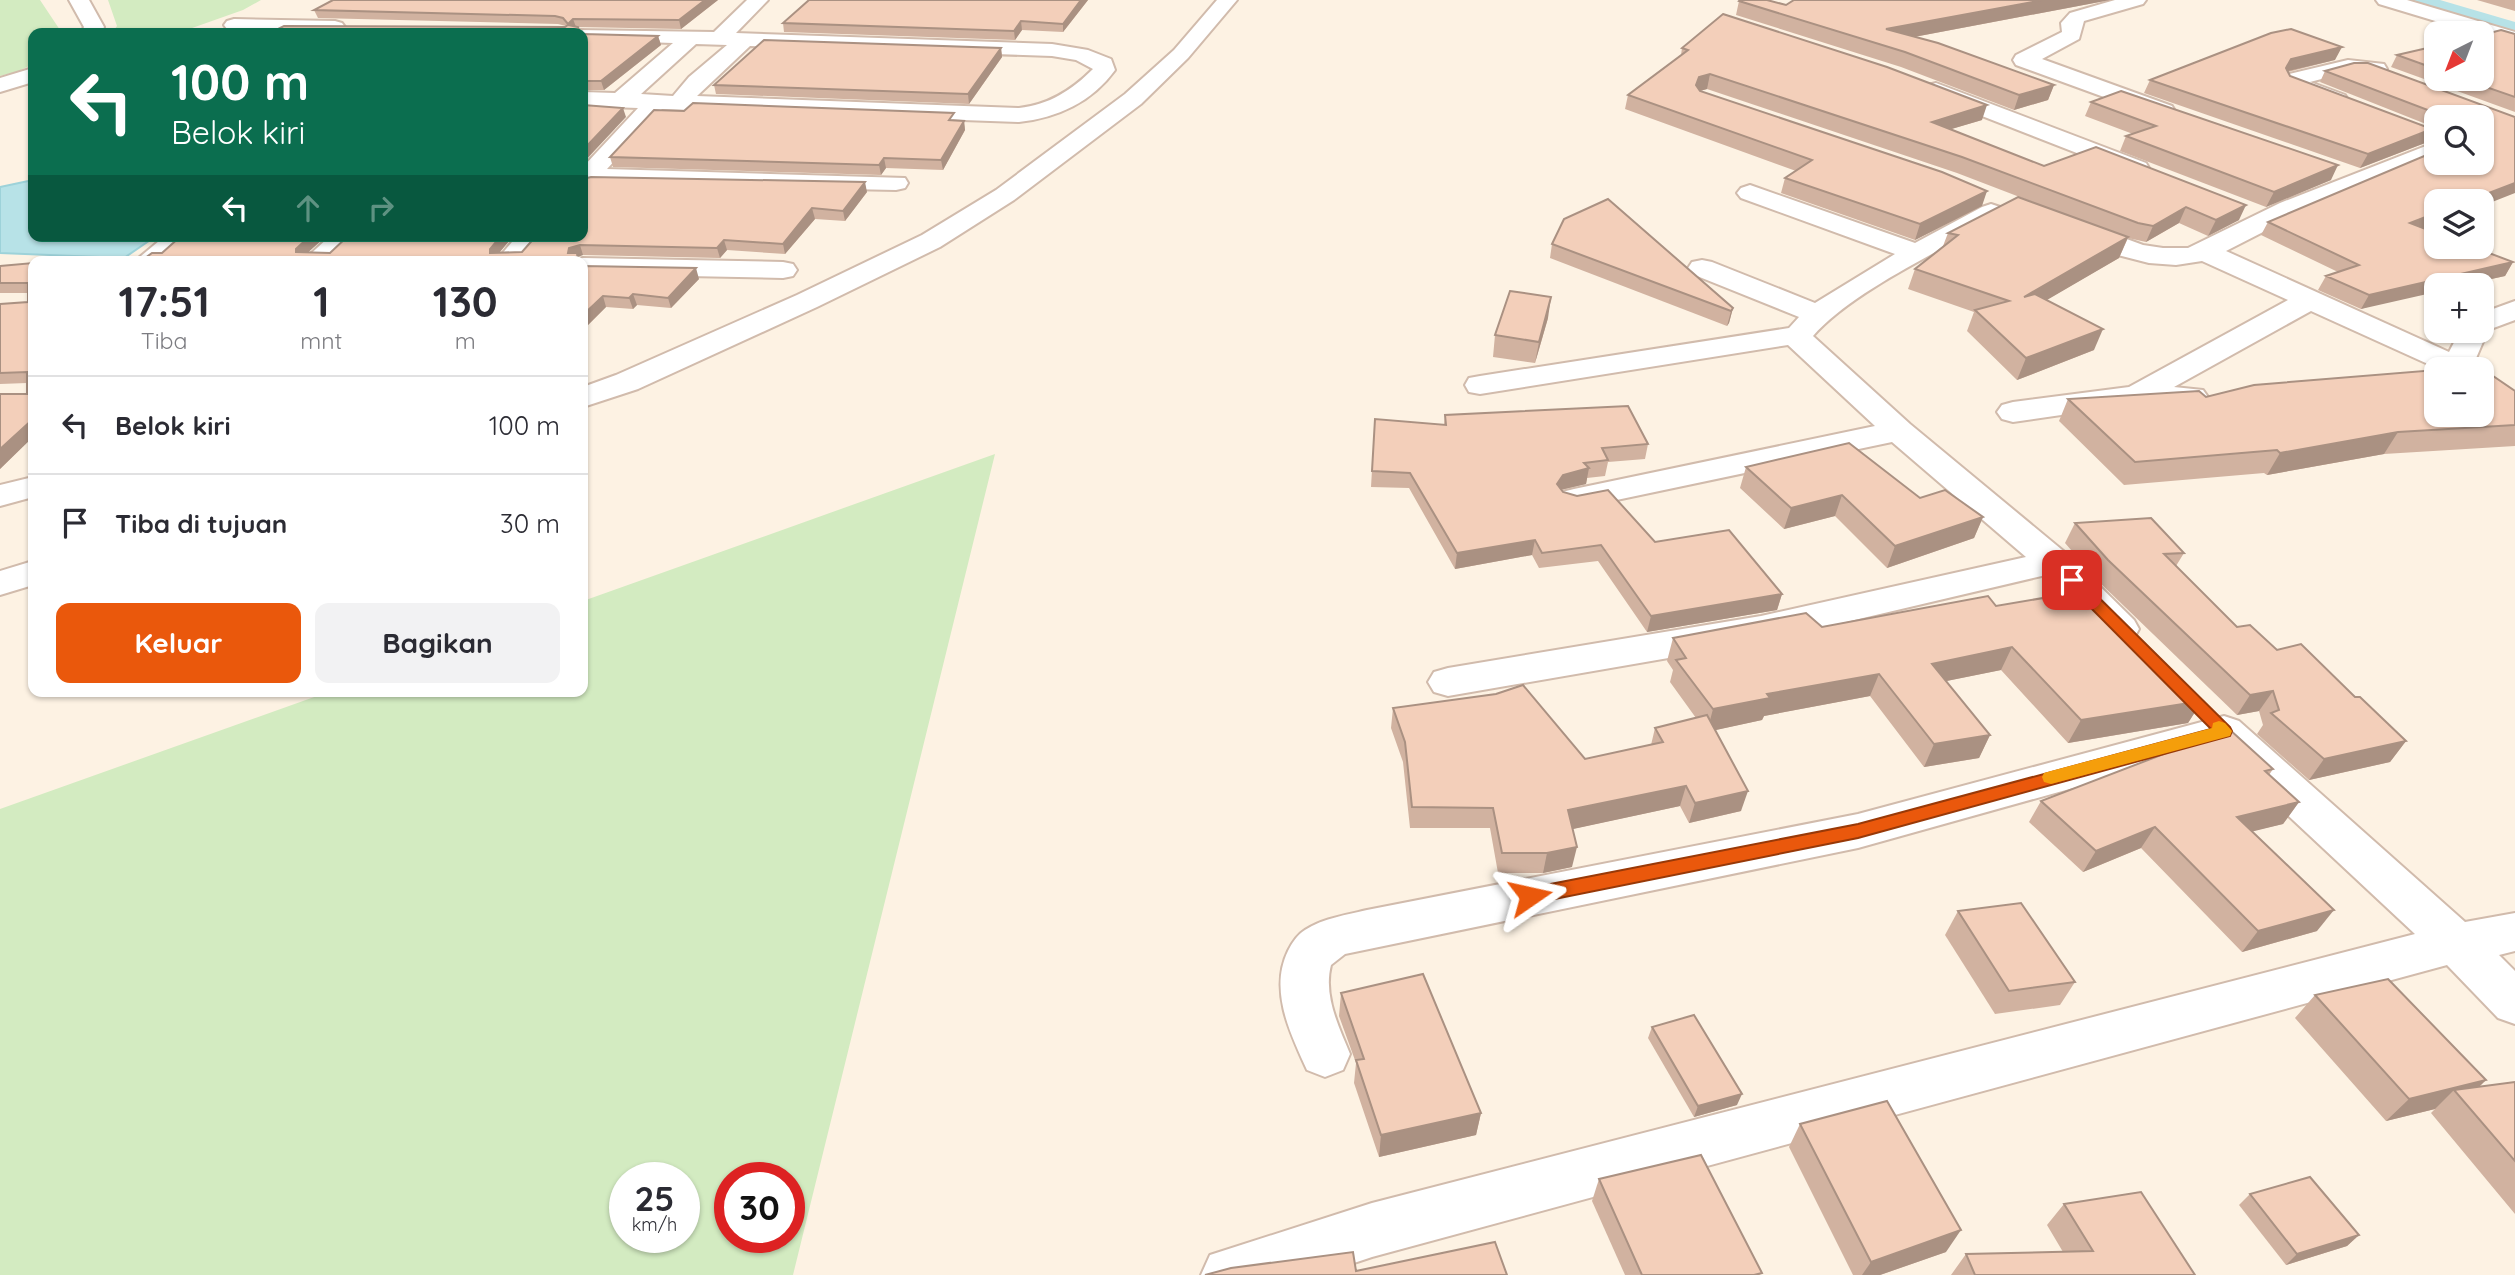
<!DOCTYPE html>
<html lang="id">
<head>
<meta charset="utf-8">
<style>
	body { margin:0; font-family:Quicksand,sans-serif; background:#f2f2f3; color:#2b2b33; height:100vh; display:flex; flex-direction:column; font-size:26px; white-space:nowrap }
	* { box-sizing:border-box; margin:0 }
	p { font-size:23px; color:#7c7c81 }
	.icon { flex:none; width:38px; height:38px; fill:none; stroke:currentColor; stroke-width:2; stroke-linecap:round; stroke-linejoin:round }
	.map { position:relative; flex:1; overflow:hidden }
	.sheet { position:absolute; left:28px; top:256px; width:560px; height:441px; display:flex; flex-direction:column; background:#fff; border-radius:14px; box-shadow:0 2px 5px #0004 }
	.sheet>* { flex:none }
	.guide { position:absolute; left:28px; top:28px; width:560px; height:214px; border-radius:14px; box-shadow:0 2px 5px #0004; background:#0b6e4f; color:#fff; overflow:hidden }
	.needle { width:46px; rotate:222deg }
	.controls { position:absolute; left:2424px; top:21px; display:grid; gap:14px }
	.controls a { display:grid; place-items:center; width:70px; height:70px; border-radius:14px; background:#fff; box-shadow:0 2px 5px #0004; font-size:35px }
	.speed { position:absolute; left:609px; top:1162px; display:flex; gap:14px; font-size:35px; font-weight:700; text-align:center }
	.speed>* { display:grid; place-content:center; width:91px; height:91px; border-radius:50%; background:#fff; box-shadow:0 2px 5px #0004; line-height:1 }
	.speed small { font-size:18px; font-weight:400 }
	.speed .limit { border:10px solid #d22; background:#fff; color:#111 }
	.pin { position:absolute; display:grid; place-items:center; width:60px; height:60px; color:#fff; margin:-30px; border-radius:14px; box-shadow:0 4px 10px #0006 }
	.me { position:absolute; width:77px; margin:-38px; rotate:79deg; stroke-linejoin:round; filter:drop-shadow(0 0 5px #0008) }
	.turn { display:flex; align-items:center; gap:24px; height:147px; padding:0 28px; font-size:32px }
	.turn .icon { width:91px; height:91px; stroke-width:2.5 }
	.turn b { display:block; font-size:49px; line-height:60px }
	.lanes { display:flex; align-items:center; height:66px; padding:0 28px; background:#0003; justify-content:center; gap:35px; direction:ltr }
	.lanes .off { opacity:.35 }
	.eta { display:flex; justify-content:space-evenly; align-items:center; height:119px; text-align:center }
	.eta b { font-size:42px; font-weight:800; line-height:49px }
	.action { display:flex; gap:14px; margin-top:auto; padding:14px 28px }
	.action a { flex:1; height:80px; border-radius:14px; background:#ea580c; color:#fff; font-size:28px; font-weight:800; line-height:80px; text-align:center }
	.action a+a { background:#f2f2f3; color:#2b2b33 }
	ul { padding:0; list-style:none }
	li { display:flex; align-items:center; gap:21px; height:98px; padding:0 28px; border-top:2px solid #e1e1e2 }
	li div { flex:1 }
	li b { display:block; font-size:26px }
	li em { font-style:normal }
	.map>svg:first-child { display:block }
</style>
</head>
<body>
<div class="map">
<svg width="2515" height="1275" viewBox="0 0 2515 1275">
	<rect width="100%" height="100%" fill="#fdf2e3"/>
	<g fill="#d3ebc1" fill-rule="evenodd">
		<polygon points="0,0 40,0 62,33 33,33 33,64 19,71 0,76"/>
		<polygon points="108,0 261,0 243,10 178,33 112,33 117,26"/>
		<path d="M995 454 793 1275H0V809L331 691H583V601ZM625 1178H684V1237H625ZM730 1178H789V1237H730Z"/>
	</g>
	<polygon fill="#b7e2e7" stroke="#9dd2d9" stroke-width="2" points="33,180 33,236 156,236 124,258 0,253 0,187"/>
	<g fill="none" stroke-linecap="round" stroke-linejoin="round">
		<polygon fill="#b7e2e7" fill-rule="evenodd" points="2399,0 2440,0 2515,22 2515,38 2403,5"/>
		<g stroke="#d1bbac" stroke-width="4">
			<g id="street">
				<polygon points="69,0 89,0 104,27 101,33 81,33 84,27"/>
				<path d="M747 0H768L736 33 1052 44 1088 50 1111 59 1115 70C1092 102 1057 118 1019 122L662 109 607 169 905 178 908 183 905 188 896 190 594 184 583 188V167L638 108 583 106V92L615 93 673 43 583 40V33H573L576 30 714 32ZM696 44 727 45 689 77 673 96 641 94ZM750 46 1052 56 1076 60 1093 69C1072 90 1049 105 1019 108L697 96Z"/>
				<polygon points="1217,0 1237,0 1188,58 1141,104 1014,200 940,247 817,307 638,389 583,407 583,387 616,375 797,295 922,235 996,190 1125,94 1174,50"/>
				<polygon points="2115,0 2146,0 2143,4 2084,21 2079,39 2042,59 2172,106 2175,111 2172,116 2156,116 2016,65 2013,60 2016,55 2062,32 2061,23 2070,13"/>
				<polygon points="2376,0 2407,0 2515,32 2515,45 2379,4"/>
				<polygon points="234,19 335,21 342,23 345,27 342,31 335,33 227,29 224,25 227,21"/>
				<path d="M2348 60 2384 64 2387 69 2384 74 2376 75 2348 72 2310 82 2345 95 2348 100 2345 105C2328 109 2292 94 2282 80L2285 75Z"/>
				<polygon points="33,68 33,82 0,92 0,78"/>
				<polygon points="1936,83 2146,163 2149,168 2146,173 2137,175 2128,173 1928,95 1925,90 1928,85"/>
				<polygon points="2436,142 2436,158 2298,214 2226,251 2449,352 2460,331 2482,331 2482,313 2515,301 2515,320 2488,330 2474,363 2478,369 2439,369 2311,311 2174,387 2203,390 2208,397 2203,404 2192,406 2137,404 2013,422 2002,419 1997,412 2002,405 2013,402 2129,387 2288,300 2202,261 2176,265 2149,263 2114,254 2065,235 2061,229 2065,223 2074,221 2083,223 2143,245 2163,248 2188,248 2280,203"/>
				<path d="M1750 185 1915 243 1982 207 1991 204 2000 207 2004 212 2000 217C1946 248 1852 291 1813 336L1910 424 2067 554 2134 620 2139 629 2134 638 2120 642 2106 638 2046 575 1761 642 1448 696 1434 692 1428 682 1434 672 1448 668 1761 616 2026 557 1892 442 1574 509 1562 506 1557 499 1562 492 1574 489 1875 426 1788 345 1480 394 1469 392 1465 385 1469 378 1480 376 1789 328 1799 317 1692 274 1688 268 1692 262 1702 260 1712 262 1815 303 1895 254 1741 198 1737 193 1741 188Z"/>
				<polygon points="165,236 195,236 166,261 135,261"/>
				<polygon points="330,236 360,236 333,261 303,261"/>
				<polygon points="517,236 545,236 524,261 496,261"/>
				<polygon points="583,258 783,262 793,264 797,270 793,276 783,278 583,274 583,261 573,261"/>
				<polygon points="33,477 33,497 0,506 0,485"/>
				<polygon points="33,561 33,585 0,595 0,571"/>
				<path d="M2224 716 2239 721 2465 922 2515 913V951L2499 955 2515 971V1024L2498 1018 2447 965 1372 1257 1318 1275H1201L1210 1255 1372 1203 2415 934 2216 748 1858 848 1345 954 1331 965C1323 996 1339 1027 1350 1054L1343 1070 1325 1077 1307 1070C1290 1033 1269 990 1288 951 1292 943 1297 935 1305 930 1323 918 1347 915 1367 910L1858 814Z"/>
			</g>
		</g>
		<use href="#street" fill="#fff" fill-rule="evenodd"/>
	</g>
	<g fill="#d1b2a0">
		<polygon points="333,0 718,0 681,29 578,27 566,26 558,24 318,18 314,10"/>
		<polygon points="809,0 1088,0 1063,32 1022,30 1015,40 784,32 783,23"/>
		<polygon points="1794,0 2110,0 1914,37 2054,85 2048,100 2014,110 1901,67 1736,15 1739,1 1786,5"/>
		<polygon points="2477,0 2515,0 2515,11"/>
		<polygon points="583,34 658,36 661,45 604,90 583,90"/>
		<polygon points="2515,34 2515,112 2391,67 2397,55 2436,46 2436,79 2482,79"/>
		<polygon points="1001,48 1002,57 969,104 716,94 714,85"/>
		<polygon points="1682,48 1982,120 1951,129 2044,166 2239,220 2208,236 2179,223 2146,242 2128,238 2119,258 2046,300 2094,350 2017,380 1967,331 1974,312 1908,289 1915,269 1943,246 1948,233 2082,221 1957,173 1707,89 1700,91 1982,206 1915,240 1781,193 1785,178 1796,171 1625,109 1628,95 1681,55"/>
		<polygon points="2335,60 2288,72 2290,76 2425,143 2360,168 2144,93 2150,80"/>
		<polygon points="2325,71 2515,117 2436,201 2436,223 2424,228 2513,262 2505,276 2464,285 2436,285 2361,309 2318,290 2326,276 2338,272 2261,235 2268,222 2436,163 2482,117 2436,117 2436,128 2320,82"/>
		<polygon points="2091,102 2331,180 2266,207 2120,151 2126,136 2133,134 2085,116"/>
		<polygon points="684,111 964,121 965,130 943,170 886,168 881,175 613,167 610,157"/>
		<polygon points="867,192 845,221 815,219 785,254 727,250 720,258 583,255 162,253 326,236 308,252 330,253 348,236 513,236 500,252 522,252"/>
		<polygon points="1552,244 1733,308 1729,323 1727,326 1550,258"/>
		<polygon points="33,263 29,440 0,469 0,394 27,394 27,383 0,384 0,304 28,302 28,293 0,293 0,266"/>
		<polygon points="583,266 699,279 671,308 637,305 633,309 606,307 583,330"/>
		<polygon points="1548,318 1535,363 1493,357 1495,335"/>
		<polygon points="2515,391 2515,446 2384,454 2267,475 2264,473 2124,485 2059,421 2068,399"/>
		<polygon points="1445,415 1648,444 1645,459 1608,462 1605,476 1587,478 1586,484 1561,490 1563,492 1655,542 1782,594 1777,610 1647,632 1598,561 1539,568 1532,555 1455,569 1409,488 1371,487 1375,419 1444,425"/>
		<polygon points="1746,467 1920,498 1983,517 1974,538 1887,568 1835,516 1784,529 1740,488"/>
		<polygon points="2075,523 2184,553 2176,566 2237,627 2277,650 2355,697 2406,741 2390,762 2309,780 2257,734 2263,725 2259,711 2237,715 2097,580 2065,543"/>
		<polygon points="1996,606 2202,701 2188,723 2068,743 2001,670 1946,681 1990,735 1979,758 1924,767 1870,696 1764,716 1762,720 1715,730 1741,811 1689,823 1680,806 1572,829 1572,867 1543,873 1498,873 1490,828 1410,828 1403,762 1391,728 1393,708 1585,759 1651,745 1655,728 1696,718 1670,682 1673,670 1667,661 1673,638 1822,627"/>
		<polygon points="2273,769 2269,775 2299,802 2283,824 2252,831 2317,931 2242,952 2141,848 2083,872 2029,822 2041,801"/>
		<polygon points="1958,911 2075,982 2060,1005 1995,1014 1945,935"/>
		<polygon points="1341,993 1481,1113 1476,1135 1379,1157 1354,1083 1356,1063 1339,1016"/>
		<polygon points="2315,995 2486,1080 2479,1087 2515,1082 2515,1214 2431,1113 2435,1109 2386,1121 2295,1018"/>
		<polygon points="1652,1027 1737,1105 1694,1117 1648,1038"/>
		<polygon points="1800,1124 1946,1252 1880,1275 1853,1275 1789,1147"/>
		<polygon points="1599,1179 1761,1275 1625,1275 1592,1201"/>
		<polygon points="2250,1194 2359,1235 2347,1246 2286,1265 2239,1205"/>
		<polygon points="2064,1204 2195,1275 1951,1275 1966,1254 2063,1252 2047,1225"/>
	</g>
	<g fill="#aa9182">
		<polygon points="705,0 718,0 681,29 679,20"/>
		<polygon points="1081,0 1088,0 1063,32 1063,24"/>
		<polygon points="2043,0 2110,0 1882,43 1886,29"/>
		<polygon points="573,19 576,27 568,24"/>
		<polygon points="1021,21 1022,30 1015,40 1014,31"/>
		<polygon points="658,36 661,45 604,90 601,81"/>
		<polygon points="2342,47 2335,60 2284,72 2280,81 2291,59"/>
		<polygon points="1001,48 1002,57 969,104 968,94"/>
		<polygon points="1710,74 1707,89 1696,92 1696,85 1699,77"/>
		<polygon points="2054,85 2048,100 2014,110 2019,95"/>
		<polygon points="1987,105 1982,120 1928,136 1932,122"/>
		<polygon points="623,108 626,117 583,163 583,150"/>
		<polygon points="964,121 965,130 943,170 941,160"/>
		<polygon points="2432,129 2425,143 2360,168 2368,154"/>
		<polygon points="884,158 886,168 881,175 879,165"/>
		<polygon points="2338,165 2331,180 2266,207 2274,192"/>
		<polygon points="865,182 867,192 845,221 843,211"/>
		<polygon points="2515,183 2515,193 2482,206 2482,201 2468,201"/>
		<polygon points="1987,191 1982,206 1915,240 1920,224"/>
		<polygon points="2246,205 2239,220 2208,236 2216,220"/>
		<polygon points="2186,207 2179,223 2146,242 2153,226"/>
		<polygon points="812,208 815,219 785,254 783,244"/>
		<polygon points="2436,213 2436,223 2402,236 2410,223"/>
		<polygon points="310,236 326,236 301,259 296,252 296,249"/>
		<polygon points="501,236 513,236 494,259 490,253 490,249"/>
		<polygon points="2128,237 2119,258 2016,318 2024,297"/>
		<polygon points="724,240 727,250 720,258 717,248"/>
		<polygon points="580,245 583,255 578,257 579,261 578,261 568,253 569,248"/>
		<polygon points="2513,262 2505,276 2464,285 2436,285 2436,292 2361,309 2369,295"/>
		<polygon points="696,268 699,279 671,308 668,298"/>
		<polygon points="633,294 637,305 633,309 629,298"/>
		<polygon points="603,296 606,307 583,330 583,315"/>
		<polygon points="1551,297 1548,318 1535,363 1539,342"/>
		<polygon points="1733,308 1729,323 1727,326 1731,311"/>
		<polygon points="2103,329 2094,350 2017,380 2026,358"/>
		<polygon points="33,419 33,437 0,469 0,449"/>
		<polygon points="2398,432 2384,454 2267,475 2280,453"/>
		<polygon points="1589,468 1586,484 1560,490 1557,484 1563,475"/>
		<polygon points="1842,495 1835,516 1784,529 1791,508"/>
		<polygon points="1983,517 1974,538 1887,568 1895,546"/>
		<polygon points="1535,540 1532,555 1455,569 1457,553"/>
		<polygon points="1782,594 1777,610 1647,632 1651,616"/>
		<polygon points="2012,647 2001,670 1922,686 1932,664"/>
		<polygon points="1879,674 1870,696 1764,716 1762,720 1707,732 1713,709 1767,694"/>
		<polygon points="2273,691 2259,711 2237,715 2250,695"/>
		<polygon points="2202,701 2188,723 2068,743 2081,720"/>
		<polygon points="1990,735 1979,758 1924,767 1934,744"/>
		<polygon points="2406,741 2390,762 2309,780 2324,759"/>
		<polygon points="1686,786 1680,806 1564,831 1568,810"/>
		<polygon points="1748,791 1741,811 1689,823 1695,803"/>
		<polygon points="2299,802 2283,824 2222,839 2237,817"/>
		<polygon points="2155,827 2141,848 2083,872 2096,851"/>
		<polygon points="1577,847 1572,867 1543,873 1547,853"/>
		<polygon points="2334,910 2317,931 2242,952 2258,931"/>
		<polygon points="2486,1080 2464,1101 2454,1090 2435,1109 2386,1121 2409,1099"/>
		<polygon points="1742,1094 1737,1105 1694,1117 1698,1106"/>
		<polygon points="1481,1113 1476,1135 1379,1157 1381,1135"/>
		<polygon points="1961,1230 1946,1252 1880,1275 1862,1275 1871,1262"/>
		<polygon points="2359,1235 2347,1246 2286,1265 2297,1254"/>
	</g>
	<g fill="#f3cfba" stroke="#aa9182" stroke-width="2">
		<polygon points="333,0 705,0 679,20 573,19 568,24 563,18 555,16 314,10"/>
		<polygon points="809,0 1081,0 1063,24 1021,21 1014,31 783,23"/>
		<polygon points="1740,0 1767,0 1786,5 1794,0 2043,0 1886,29 1938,43 2054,85 2019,95 1905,52 1739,1"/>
		<polygon points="1723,14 1887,67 1987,105 1932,122 2044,166 2096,147 2246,205 2216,220 2186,207 2153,226 2138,223 1962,157 1710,74 1699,77 1696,85 1700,91 1942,172 1987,191 1920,224 1785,178 1812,160 1628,95 1688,50 1682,48"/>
		<polygon points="568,25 578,27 580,33 270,33 284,26 565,27"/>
		<polygon points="2291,29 2342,47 2291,59 2286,68 2290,76 2432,129 2368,154 2150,80 2271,33"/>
		<polygon points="2501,30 2515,34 2515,97 2463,79 2482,79 2482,35"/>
		<polygon points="583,34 658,36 601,81 583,81"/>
		<polygon points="764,40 1001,48 968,94 714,85"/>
		<polygon points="2436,46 2436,69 2397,55"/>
		<polygon points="2354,63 2368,63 2515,117 2515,183 2468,201 2436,201 2436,213 2410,223 2436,233 2436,247 2473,247 2513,262 2369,295 2326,276 2359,265 2268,222 2436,151 2436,163 2482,163 2482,117 2446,117 2325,71"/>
		<polygon points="2121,91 2338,165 2274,192 2126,136 2156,126 2091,102"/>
		<polygon points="693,103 954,113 949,120 964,121 941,160 884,158 879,165 610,157 654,110 684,111"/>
		<polygon points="583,105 623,108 583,150"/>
		<polygon points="591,177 865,182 843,211 812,208 783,244 724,240 717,248 580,245 569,248 568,253 577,253 578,261 141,261 152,253 162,253 181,236 310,236 296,249 296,252 330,253 348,236 501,236 490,249 490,253 522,252 536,236 583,236 583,179"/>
		<polygon points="2018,197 2128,237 2024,297 2035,294 2103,329 2026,358 1975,310 2009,301 1915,269 1958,235 1948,233"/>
		<polygon points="1608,199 1733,308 1731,311 1552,244 1564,219"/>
		<polygon points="33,263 33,419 0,449 0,394 27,394 27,372 0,373 0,304 28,302 28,283 0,283 0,266"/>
		<polygon points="583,266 696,268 668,298 633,294 629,298 603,296 583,315"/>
		<polygon points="1510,291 1551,297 1539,342 1495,335"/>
		<polygon points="2474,363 2515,391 2515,425 2398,432 2280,453 2277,450 2135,462 2068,399 2199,391 2206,397 2254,385 2436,370 2436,415 2482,415 2482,369 2447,369 2450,369 2452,364"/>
		<polygon points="1628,406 1648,444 1602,448 1608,460 1584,463 1589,468 1563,475 1557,484 1563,492 1577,496 1608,490 1655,542 1729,530 1782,594 1651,616 1601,545 1542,553 1535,540 1457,553 1410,473 1372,471 1375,419 1446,425 1445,415"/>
		<polygon points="1849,443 1920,498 1945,490 1983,517 1895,546 1842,495 1791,508 1746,467"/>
		<polygon points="2151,518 2184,553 2164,554 2237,627 2250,625 2277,650 2301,644 2355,697 2360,697 2406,741 2324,759 2271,713 2279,710 2273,691 2250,695 2108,560 2075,523"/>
		<polygon points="2090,590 2202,701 2081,720 2012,647 1932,664 1990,735 1934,744 1879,674 1767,694 1770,698 1713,709 1676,660 1686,658 1673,638 1806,613 1822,627 1988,596 1996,606"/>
		<polygon points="1523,685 1585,759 1663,742 1655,728 1707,715 1748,791 1695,803 1686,786 1568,810 1577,847 1547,853 1502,853 1493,808 1412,807 1405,742 1393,708 1496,694"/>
		<polygon points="2229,729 2273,769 2265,771 2299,802 2237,817 2334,910 2258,931 2155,827 2096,851 2041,801"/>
		<polygon points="2021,903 2075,982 2009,991 1958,911"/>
		<polygon points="1423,974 1481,1113 1381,1135 1356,1060 1364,1059 1341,993"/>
		<polygon points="2388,979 2486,1080 2409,1099 2315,995"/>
		<polygon points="1694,1015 1742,1094 1698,1106 1652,1027"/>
		<polygon points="2515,1082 2515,1161 2454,1090"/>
		<polygon points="1887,1101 1961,1230 1871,1262 1800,1124"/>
		<polygon points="1701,1155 1762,1273 1754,1275 1642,1275 1599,1179"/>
		<polygon points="2310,1177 2359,1235 2297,1254 2250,1194"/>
		<polygon points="2141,1192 2195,1275 1975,1275 1966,1254 2093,1251 2064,1204"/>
		<polygon points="1495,1242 1507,1275 1205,1275 1231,1268 1353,1252 1356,1271"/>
	</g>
	<polygon fill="#ea580c" stroke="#983908" stroke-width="2" points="2072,575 2078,577 2230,727 2232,731 2230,736 1858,838 1530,904 1524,902 1521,896 1524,891 1530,888 1858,824 2211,729 2067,584 2065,580 2067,577"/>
	<polygon fill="#f59e0b" points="2219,721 2225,723 2232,731 2230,736 2051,784 2044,782 2042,777 2044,773 2051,771 2212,728 2213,723"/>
</svg>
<div class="controls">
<a><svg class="needle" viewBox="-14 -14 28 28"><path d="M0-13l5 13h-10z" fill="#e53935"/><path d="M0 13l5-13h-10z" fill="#7c7c81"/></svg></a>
<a><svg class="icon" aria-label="search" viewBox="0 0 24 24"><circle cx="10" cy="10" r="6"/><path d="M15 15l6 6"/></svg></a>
<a><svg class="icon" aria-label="layers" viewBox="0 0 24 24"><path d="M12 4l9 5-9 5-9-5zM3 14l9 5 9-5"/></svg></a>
<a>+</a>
<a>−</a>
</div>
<div class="speed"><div>25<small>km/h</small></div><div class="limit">30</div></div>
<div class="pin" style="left:2072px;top:580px;background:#d93025"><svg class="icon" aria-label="arrive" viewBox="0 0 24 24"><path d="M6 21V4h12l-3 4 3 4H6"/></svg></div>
<svg class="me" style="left:1530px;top:896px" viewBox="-20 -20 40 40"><path d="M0-17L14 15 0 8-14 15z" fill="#ea580c" stroke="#fff" stroke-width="4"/></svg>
<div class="guide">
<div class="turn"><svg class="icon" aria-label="left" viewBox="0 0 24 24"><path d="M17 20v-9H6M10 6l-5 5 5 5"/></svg><div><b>100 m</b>Belok kiri</div></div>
<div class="lanes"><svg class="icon" aria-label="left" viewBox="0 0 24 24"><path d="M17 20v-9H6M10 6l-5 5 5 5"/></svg><svg class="icon off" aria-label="ahead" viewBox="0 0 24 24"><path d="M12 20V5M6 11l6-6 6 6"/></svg><svg class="icon off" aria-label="right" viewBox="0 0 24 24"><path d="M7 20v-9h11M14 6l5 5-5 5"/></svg></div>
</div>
<section class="sheet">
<div class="eta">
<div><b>17:51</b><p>Tiba</p></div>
<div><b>1</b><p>mnt</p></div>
<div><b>130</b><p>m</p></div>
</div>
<ul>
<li><svg class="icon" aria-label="left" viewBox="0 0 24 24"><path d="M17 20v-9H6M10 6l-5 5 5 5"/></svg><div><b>Belok kiri</b></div><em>100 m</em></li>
<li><svg class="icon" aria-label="arrive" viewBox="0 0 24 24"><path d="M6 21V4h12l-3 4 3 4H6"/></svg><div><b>Tiba di tujuan</b></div><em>30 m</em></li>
</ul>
<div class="action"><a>Keluar</a><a>Bagikan</a></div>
</section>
</div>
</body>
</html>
